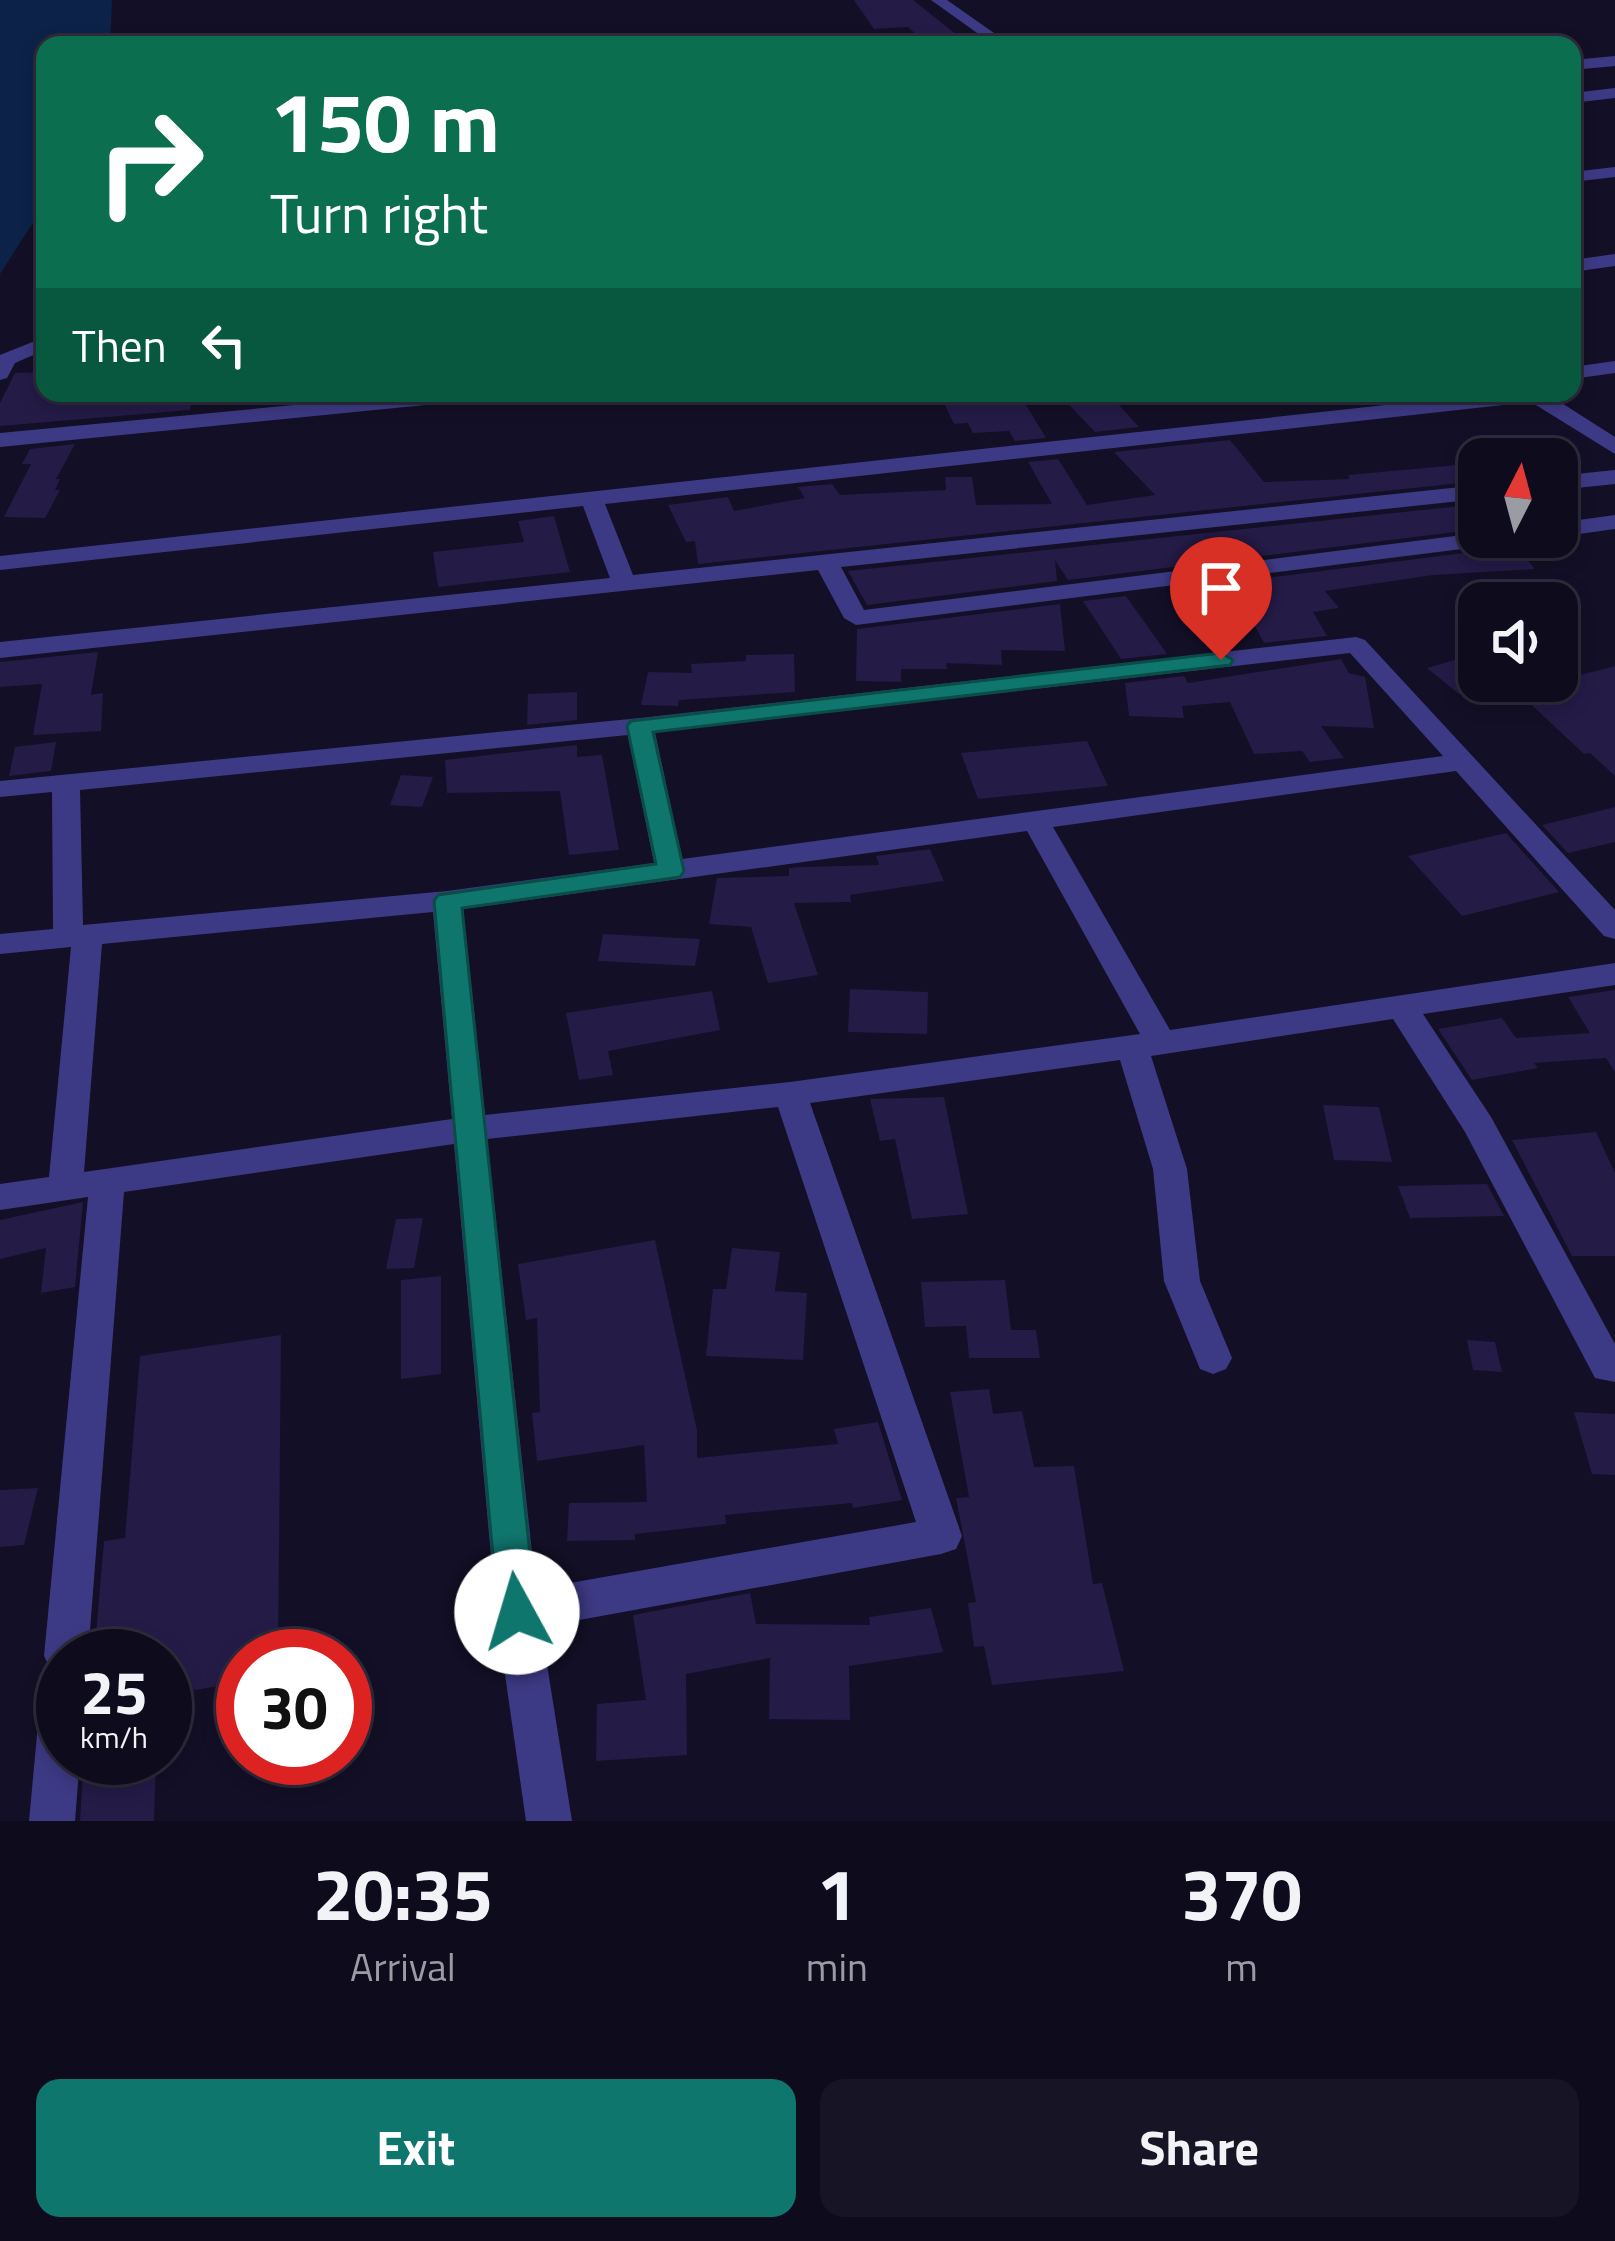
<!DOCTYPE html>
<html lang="en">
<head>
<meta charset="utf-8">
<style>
	body { margin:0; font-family:"Titillium Web",sans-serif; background:#171425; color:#f1f3f6; height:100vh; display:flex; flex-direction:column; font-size:45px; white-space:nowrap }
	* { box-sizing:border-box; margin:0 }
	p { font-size:39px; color:#9b9ba3 }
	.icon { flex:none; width:66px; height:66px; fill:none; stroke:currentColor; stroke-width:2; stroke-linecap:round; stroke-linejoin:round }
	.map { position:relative; height:1821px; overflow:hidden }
	.sheet { display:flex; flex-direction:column; background:#0e0b1c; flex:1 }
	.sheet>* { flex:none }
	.top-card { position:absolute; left:36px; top:36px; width:1545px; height:366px; border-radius:24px; box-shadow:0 6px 18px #0003,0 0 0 3px #2e2b3b; background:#0b6e4f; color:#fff; overflow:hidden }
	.needle { width:78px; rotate:6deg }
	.buttons { position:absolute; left:1458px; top:438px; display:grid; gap:24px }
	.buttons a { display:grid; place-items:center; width:120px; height:120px; border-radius:24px; background:#0e0b1c; box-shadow:0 6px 18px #0003,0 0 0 3px #2e2b3b; font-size:60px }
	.speed { position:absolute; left:36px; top:1629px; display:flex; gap:24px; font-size:60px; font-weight:700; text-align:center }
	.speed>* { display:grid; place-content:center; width:156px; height:156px; border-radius:50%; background:#0e0b1c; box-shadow:0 6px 18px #0003,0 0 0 3px #2e2b3b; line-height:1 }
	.speed small { font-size:30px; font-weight:400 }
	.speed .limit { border:18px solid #d22; background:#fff; color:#111 }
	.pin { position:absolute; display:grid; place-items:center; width:102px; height:102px; color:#fff; margin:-123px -51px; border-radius:50% 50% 50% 0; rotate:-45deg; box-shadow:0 0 12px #0007 }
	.pin .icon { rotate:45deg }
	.me { position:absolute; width:132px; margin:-66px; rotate:354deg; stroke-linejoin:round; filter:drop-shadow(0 0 9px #0008) }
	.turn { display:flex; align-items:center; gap:42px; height:252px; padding:0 36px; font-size:54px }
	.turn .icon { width:156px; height:156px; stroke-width:2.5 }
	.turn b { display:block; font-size:84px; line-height:102px }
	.then { display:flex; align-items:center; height:114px; padding:0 36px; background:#0003; gap:24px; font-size:45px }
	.eta { display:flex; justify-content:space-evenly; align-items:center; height:204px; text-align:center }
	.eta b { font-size:72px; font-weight:700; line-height:84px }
	.primary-button { display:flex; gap:24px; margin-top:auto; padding:24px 36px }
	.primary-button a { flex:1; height:138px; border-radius:24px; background:#0f766e; color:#fff; font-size:48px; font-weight:700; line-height:138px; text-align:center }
	.primary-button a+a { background:#171425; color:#f1f3f6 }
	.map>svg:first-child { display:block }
	.water { fill:#0c2248 }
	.building { fill:#241b47 }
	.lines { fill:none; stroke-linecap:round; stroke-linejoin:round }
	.minor { fill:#3d3a85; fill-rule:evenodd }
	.route { fill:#0f766e; stroke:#0a4d48; stroke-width:3 }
</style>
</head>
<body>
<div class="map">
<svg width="1615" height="1821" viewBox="0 0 1615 1821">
	<rect width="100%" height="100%" fill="#130f26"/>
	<!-- water -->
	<polygon class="water" points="0,0 112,0 110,45 45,45 45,204 0,274"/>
	<!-- building -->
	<g class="building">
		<polygon points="854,0 913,0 957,35 921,39 908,27 874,29"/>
		<polygon points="45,372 45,393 193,393 190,410 0,426 0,403 15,373"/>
		<polygon points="939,393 1019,393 1046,438 1015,441 1009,431 973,433 968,423 954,424"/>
		<polygon points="1058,393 1108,393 1139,427 1095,432"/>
		<polygon points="1230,440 1264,482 1350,479 1348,475 1479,463 1479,481 698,564 695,541 686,542 668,505 728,497 734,511 805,498 798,487 832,484 840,495 946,490 945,477 972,477 976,505 1052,504 1028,462 1058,459 1087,505 1155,495 1114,452"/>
		<polygon points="75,444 56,479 60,479 55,490 60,490 45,518 4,517 31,464 22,464 30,449"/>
		<polygon points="1479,504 1479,529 1068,580 1055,560 1057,581 867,605 848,571"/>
		<polygon points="554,516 570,572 438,587 433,552 524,542 518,521"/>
		<polygon points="1513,543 1535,569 1433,575 1325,591 1339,608 1313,612 1327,636 1264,643 1238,595 1199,597 1195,587 1503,548"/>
		<polygon points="1126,596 1167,654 1121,659 1083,601"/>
		<polygon points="1060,604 1065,651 1001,650 1002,665 946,663 947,669 901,669 901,682 856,681 857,629"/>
		<polygon points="98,652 91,695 103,693 101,731 33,735 42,684 0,687 0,662"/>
		<polygon points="1479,653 1479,688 1459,694 1427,668"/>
		<polygon points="794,654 795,692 679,700 678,706 641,705 648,672 692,673 691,664 746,661 746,655"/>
		<polygon points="1341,659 1349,673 1365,677 1374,728 1321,726 1344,758 1310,762 1302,751 1254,754 1230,702 1182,706 1184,718 1129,716 1125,683 1184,676 1188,683"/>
		<polygon points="1615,666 1615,776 1590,753 1584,754 1506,681 1557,681"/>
		<polygon points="577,692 577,720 527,725 528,694"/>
		<polygon points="1087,741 1108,786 978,799 961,753"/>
		<polygon points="56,742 51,771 9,776 15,747"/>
		<polygon points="577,745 577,757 602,755 619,850 569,855 560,791 447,793 445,760"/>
		<polygon points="401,775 433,777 422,807 390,805"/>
		<polygon points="1615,807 1615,842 1568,853 1542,825"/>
		<polygon points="1506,833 1559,892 1462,916 1408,856"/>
		<polygon points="930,849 944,881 850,895 851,902 794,903 818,975 768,983 751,927 709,924 717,878 789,876 789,868 801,867 879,865 876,856"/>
		<polygon points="603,934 700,939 695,966 598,961"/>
		<polygon points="850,989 928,992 927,1034 848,1032"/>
		<polygon points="1615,990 1615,1072 1606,1058 1534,1063 1538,1068 1472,1080 1438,1029 1502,1018 1516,1038 1590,1033 1568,997"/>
		<polygon points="712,991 720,1030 608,1051 613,1075 579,1080 566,1013"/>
		<polygon points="944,1097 968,1214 912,1219 895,1139 880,1141 870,1099"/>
		<polygon points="1323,1105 1379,1107 1392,1162 1334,1160"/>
		<polygon points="1596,1132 1615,1173 1615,1256 1572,1256 1512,1140"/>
		<polygon points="1487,1184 1504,1216 1410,1218 1398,1186"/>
		<polygon points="83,1202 75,1287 41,1293 46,1248 0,1259 0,1220"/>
		<polygon points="423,1218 414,1268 386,1269 396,1219"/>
		<polygon points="655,1240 697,1430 697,1458 838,1444 834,1429 878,1422 902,1500 853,1508 852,1503 725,1515 726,1524 635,1534 635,1540 567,1541 569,1503 647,1502 644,1445 537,1461 532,1413 540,1412 537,1318 526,1320 518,1264"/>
		<polygon points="732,1248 780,1252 775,1291 807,1293 803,1360 706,1356 713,1289 726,1289"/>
		<polygon points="441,1276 441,1374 401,1379 401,1280"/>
		<polygon points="1005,1280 1011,1330 1036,1330 1040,1358 969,1358 966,1326 925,1327 921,1282"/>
		<polygon points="281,1335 278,1656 243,1656 243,1682 165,1695 165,1656 94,1656 104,1541 125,1538 140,1356"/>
		<polygon points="1467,1340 1495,1342 1502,1372 1473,1370"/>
		<polygon points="989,1389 993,1414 1022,1411 1034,1467 1074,1466 1093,1584 1102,1583 1124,1671 992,1685 984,1646 974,1647 968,1603 976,1602 956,1498 969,1497 950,1392"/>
		<polygon points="1574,1412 1615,1414 1615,1475 1592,1474"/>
		<polygon points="38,1488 24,1545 0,1547 0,1490"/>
		<polygon points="750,1593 756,1624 870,1625 869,1617 931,1608 943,1652 849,1666 850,1720 769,1719 770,1658 686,1674 687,1755 596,1761 597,1704 646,1700 633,1615"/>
		<polygon points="84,1758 156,1758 154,1821 80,1821"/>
	</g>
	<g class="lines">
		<!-- minor -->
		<g class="minor">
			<polygon points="931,0 947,0 1011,45 994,45"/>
			<polygon points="1615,56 1615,66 1572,70 1572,60"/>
			<polygon points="1615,88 1615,98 1572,103 1572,93"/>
			<polygon points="1615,167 1615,177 1572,182 1572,172"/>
			<polygon points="1615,254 1615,266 1572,272 1572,260"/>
			<polygon points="45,337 45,350 15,363 7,378 0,380 0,355"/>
			<polygon points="1615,361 1615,373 1572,379 1572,367"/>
			<polygon points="421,393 496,393 486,399 0,447 0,433"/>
			<polygon points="1496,393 1546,393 1615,437 1615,454 1531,402 605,504 633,575 1479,485 1479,499 841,567 864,610 1479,533 1479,537 1514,537 1502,544 856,625 844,618 818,570 0,658 0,642 610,578 583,506 0,570 0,556"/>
			<polygon points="1615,470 1615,484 1557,490 1557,476"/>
			<polygon points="1615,515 1615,529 1557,537 1557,523"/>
			<path d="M1356,637l9,3 250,270v29l-11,-3 -148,-165 -403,56 117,203 445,-67v22l-192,29 68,103 124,227v38l-20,-4 -130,-246 -72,-113 -242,37 36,113 13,112 32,77 -6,11 -13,5 -13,-5 -36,-88 -11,-112 -33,-109 -310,43 152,433 -6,13 -15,5 -400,73 31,194h-46l-30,-209 -42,-468 -330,48 -36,464h-25v102h17l-5,63h-46l12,-129 7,-15 10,-4 -7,-3 -7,-14 44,-459 -88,13v-26l49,-7 22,-230 -71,7v-20l53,-5 -1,-137 -52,5v-16l640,-63zM1350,653l93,103 -761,103 -27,-127zM628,735l26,128 -207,28 -364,34 -3,-135zM1027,831l113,203 -350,48 -305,33 -22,-206zM433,912l19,207 -368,53 18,-228zM778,1107l138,415 -380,67 -49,-450z"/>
		</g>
	</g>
	<!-- route -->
	<polygon class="route" points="1221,653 1233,660 1230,665 653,732 684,871 680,877 462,908 536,1612 531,1625 517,1630 503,1625 498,1612 434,901 438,895 656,864 627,726 631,721"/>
</svg>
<div class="buttons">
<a><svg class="needle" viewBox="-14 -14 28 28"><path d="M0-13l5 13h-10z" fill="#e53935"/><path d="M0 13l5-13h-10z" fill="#9b9ba3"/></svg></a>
<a><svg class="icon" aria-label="sound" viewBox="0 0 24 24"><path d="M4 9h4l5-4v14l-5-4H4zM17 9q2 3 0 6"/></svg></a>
</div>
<div class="speed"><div>25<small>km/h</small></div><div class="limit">30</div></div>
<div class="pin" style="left:1221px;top:660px;background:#d93025"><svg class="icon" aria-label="arrive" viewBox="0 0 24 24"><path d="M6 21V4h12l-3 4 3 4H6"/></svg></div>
<svg class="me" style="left:517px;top:1612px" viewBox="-20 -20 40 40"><circle r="19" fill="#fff"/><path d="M0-13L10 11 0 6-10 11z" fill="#0f766e"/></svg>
<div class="top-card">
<div class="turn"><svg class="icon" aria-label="right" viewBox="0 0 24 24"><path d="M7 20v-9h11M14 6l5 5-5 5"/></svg><div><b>150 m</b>Turn right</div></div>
<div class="then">Then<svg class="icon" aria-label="left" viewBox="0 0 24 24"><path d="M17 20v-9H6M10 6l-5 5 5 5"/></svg></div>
</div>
</div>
<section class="sheet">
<div class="eta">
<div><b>20:35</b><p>Arrival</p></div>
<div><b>1</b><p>min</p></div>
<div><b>370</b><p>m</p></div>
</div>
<div class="primary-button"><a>Exit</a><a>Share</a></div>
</section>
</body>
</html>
